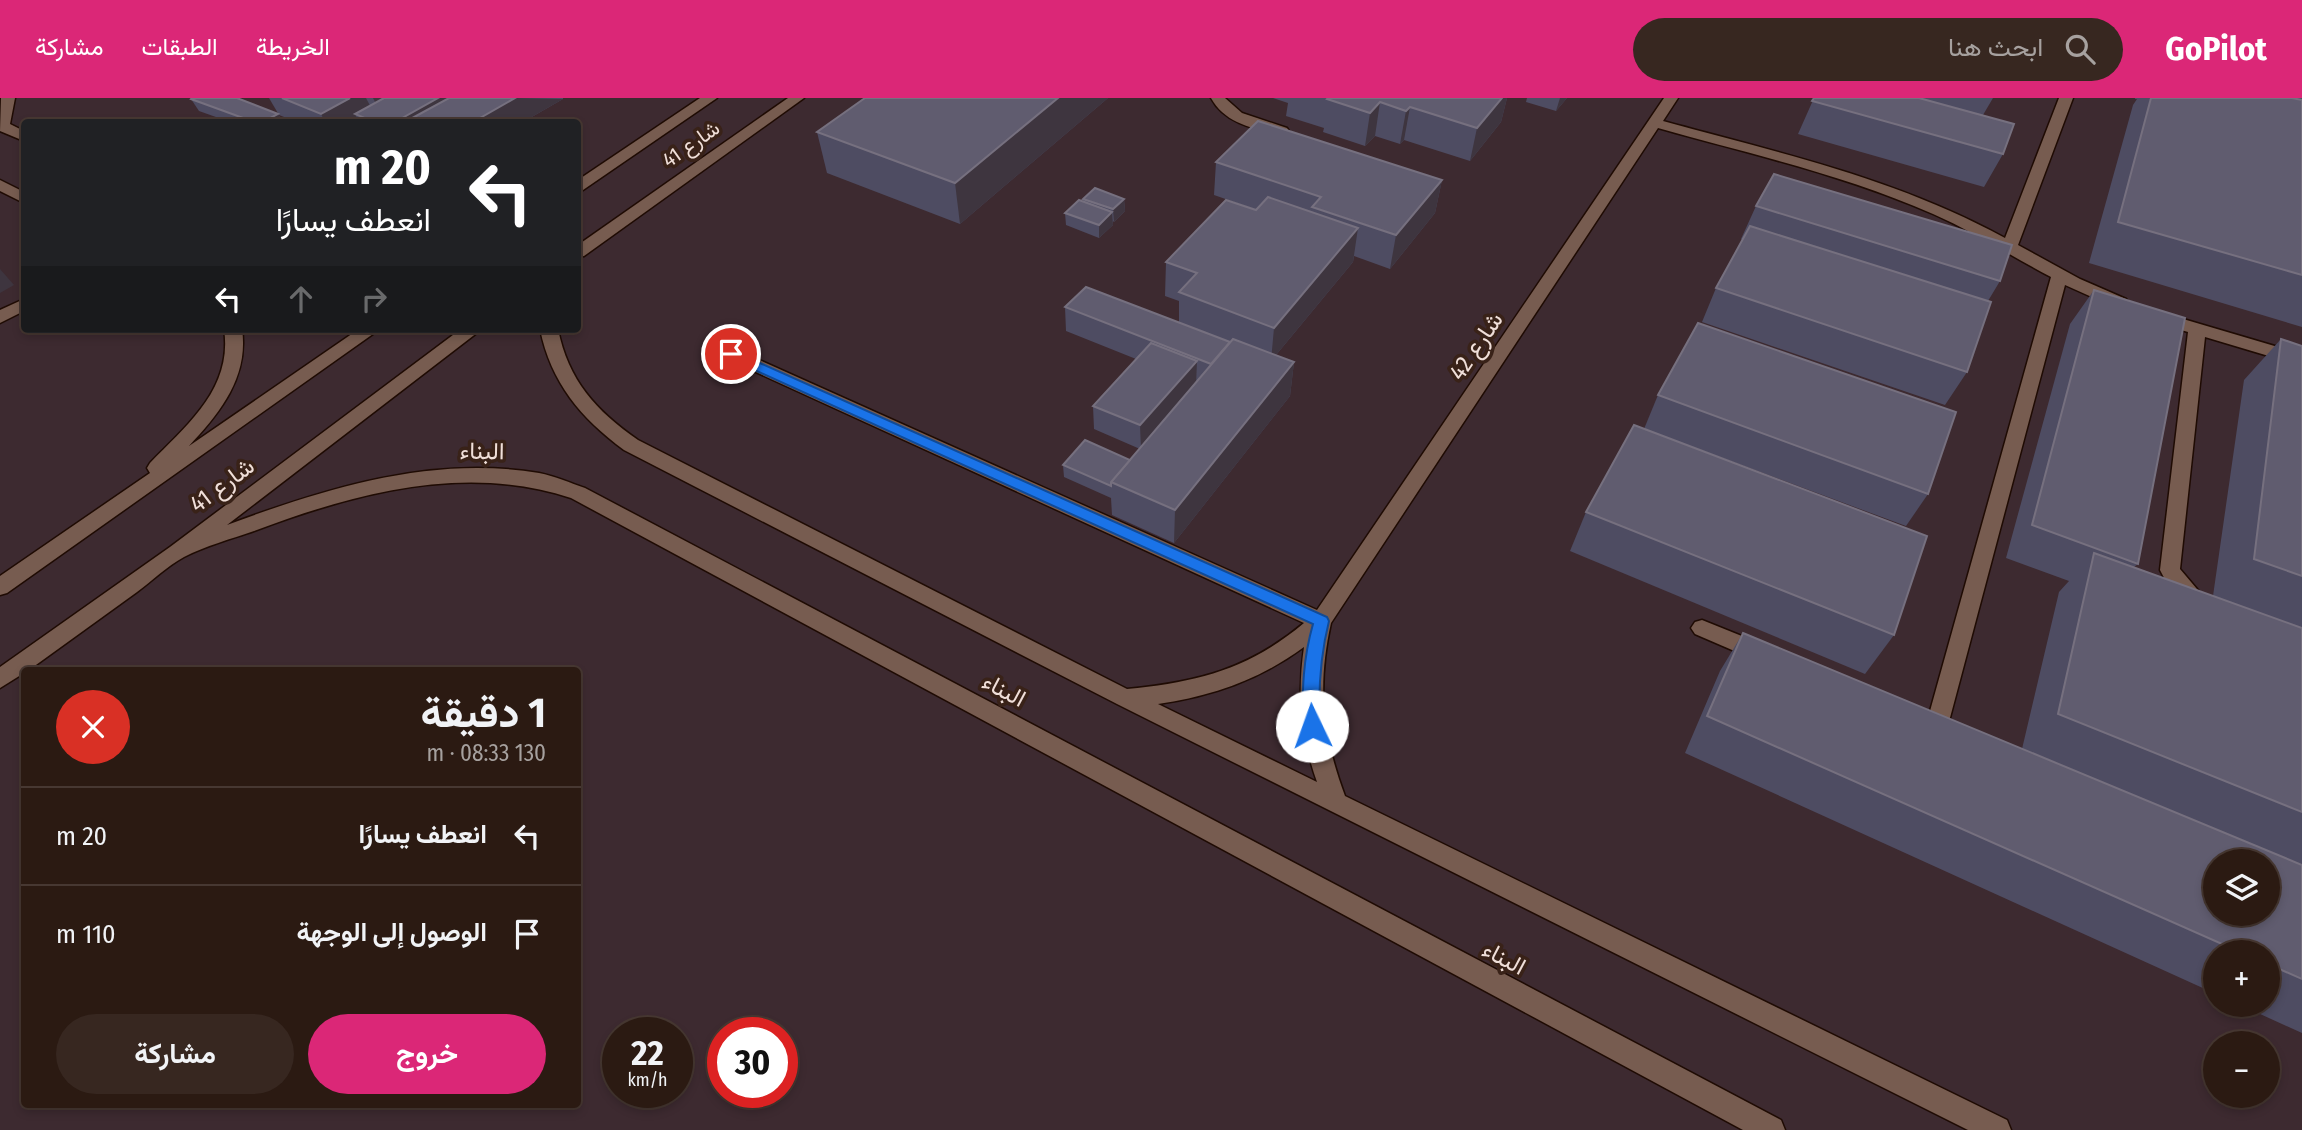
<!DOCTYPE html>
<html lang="ar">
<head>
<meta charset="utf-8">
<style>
	body { margin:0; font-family:"Fira Sans Condensed",Vazirmatn,sans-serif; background:#372720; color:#f1f3f6; direction:rtl; height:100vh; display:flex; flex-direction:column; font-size:26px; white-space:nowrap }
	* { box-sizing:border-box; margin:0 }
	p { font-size:23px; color:#a6a19f }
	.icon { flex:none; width:38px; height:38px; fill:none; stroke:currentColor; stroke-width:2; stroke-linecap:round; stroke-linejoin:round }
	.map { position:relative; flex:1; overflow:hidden; direction:ltr }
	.sheet { position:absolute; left:21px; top:569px; width:560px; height:441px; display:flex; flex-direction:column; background:#2b1a12; border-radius:7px; box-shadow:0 4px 10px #0003,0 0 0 2px #473832; direction:rtl }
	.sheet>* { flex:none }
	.guide { position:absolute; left:21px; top:21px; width:560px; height:214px; border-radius:7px; box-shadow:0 4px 10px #0003,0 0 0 2px #473832; direction:rtl; background:#202124; color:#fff; overflow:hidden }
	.fabs { position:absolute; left:2203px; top:751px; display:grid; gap:14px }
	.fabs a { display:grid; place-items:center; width:77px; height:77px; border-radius:50%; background:#2b1a12; box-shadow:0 4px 10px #0003,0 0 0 2px #473832; font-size:35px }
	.speed { position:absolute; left:602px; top:919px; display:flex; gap:14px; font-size:35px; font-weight:700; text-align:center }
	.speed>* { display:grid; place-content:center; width:91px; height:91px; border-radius:50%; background:#2b1a12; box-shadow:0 4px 10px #0003,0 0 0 2px #473832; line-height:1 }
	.speed small { font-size:18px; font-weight:400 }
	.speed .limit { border:10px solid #d22; background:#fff; color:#111 }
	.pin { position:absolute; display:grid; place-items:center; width:60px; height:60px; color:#fff; margin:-30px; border:4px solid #fff; border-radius:50%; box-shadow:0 2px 7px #0007 }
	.me { position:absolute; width:77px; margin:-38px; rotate:357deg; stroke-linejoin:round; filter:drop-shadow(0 0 5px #0008) }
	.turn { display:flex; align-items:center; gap:24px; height:147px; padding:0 35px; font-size:32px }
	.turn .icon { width:91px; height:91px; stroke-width:2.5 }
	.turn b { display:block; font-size:49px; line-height:60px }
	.lanes { display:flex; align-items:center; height:66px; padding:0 35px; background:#0003; justify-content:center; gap:35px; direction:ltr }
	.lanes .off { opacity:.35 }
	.round { display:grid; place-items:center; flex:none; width:74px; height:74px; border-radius:37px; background:#372720 }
	.head { display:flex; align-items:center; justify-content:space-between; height:119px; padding:0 35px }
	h1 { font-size:42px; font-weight:700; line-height:52px }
	.button { display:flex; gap:14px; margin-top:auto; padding:14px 35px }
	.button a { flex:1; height:80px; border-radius:42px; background:#db2777; color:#fff; font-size:28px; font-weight:700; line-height:80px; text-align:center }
	.button a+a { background:#372720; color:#f1f3f6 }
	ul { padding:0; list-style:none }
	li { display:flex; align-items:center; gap:21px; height:98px; padding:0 35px; border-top:2px solid #473832 }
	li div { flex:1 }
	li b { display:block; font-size:26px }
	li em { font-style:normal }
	header { display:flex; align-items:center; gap:42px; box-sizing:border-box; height:98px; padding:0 35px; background:#db2777; color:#fff }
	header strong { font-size:33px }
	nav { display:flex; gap:38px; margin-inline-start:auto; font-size:24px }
	.search { width:490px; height:63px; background:#372720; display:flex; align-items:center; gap:18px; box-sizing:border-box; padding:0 24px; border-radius:38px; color:#a6a19f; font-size:26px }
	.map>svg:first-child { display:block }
	.industrial { fill:#3d2a30; fill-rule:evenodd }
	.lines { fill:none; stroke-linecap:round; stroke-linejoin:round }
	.minor-casing { stroke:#1f0b03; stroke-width:3 }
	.minor { fill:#775c50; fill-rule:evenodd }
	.wall { fill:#4e4c62 }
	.shaded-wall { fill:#3e353f }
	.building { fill:#605c6f; stroke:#76707f; stroke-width:2; fill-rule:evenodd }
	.route { fill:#1a73e8; stroke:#114b97; stroke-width:2 }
	.labels { text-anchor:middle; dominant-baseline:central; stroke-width:7; stroke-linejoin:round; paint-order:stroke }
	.far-street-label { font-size:21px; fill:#f0dfd9; stroke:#392218 }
	.street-label { font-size:24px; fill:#f0dfd9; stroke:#392218 }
</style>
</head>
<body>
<header>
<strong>GoPilot</strong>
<div class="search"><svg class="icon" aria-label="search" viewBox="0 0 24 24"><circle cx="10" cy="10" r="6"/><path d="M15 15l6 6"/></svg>ابحث هنا</div>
<nav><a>الخريطة</a><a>الطبقات</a><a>مشاركة</a></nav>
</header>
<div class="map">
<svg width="2302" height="1032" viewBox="0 0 2302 1032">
	<rect width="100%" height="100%" fill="#392218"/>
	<!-- industrial -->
	<path class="industrial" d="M0,0h2302v1032h-2302zM24,24h554v207h-554zM24,572h554v434h-554zM2216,763h52v53h-52zM2216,854h52v52h-52zM618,934h59v60h-59zM723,934h59v60h-59zM2216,945h52v53h-52z"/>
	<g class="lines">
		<defs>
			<g id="minor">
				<polygon points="1,0 15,0 10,26 24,33 24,43 0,33"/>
				<polygon points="700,0 717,0 583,92 578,94 578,82"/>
				<polygon points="788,0 804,0 584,158 578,159 578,147"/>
				<path d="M1211,0h14l17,15 45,15 2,3 -7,4c-27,-6 -57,-11 -71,-37z"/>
				<path d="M1664,0h14l-15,23c117,32 235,58 342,117l54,-140h14l-55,147 62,34 46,20 3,4 -3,4h-12l-49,-22 -118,444 -3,7 -8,2 -8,-2 -3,-7 126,-452c-40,-21 -77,-45 -118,-63 -88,-39 -183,-60 -275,-86l-327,495c-14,64 -9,111 14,173l662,324 4,10h-43l-851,-426 -493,-254c-43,-32 -73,-67 -84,-121h18c10,51 38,82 80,111l489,249c71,-7 122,-20 177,-66l-579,-265 -3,-4 3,-4h12l580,260zM1304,549c-7,47 -3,90 13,135l-159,-78c55,-8 101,-24 146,-57z"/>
				<polygon points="0,82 24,94 24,105 0,93"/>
				<polygon points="24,201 24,213 0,225 0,212"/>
				<path d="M2156,213l146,43v12l-97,-29 -25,232 28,33 -3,6c-20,7 -37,-22 -45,-38l28,-238 -38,-11 -3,-4 3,-4z"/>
				<path d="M224,231h18c7,48 -22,84 -53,117l170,-117h21l-373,264 -7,2v-19l150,-103 -3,-5 3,-5c38,-39 83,-75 74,-134z"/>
				<path d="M461,231h21l-255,196c99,-37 205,-70 312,-52 16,3 31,10 46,15l1196,632 4,10h-42l-1172,-632c-106,-35 -216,-5 -317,33 -23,8 -49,15 -70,26 -17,9 -32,24 -47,35 -36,26 -72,52 -108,78h-5v3l-24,15v-21l170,-120z"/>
				<polygon points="1702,522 1769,549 1772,555 1769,561 1761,564 1753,561 1695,536 1691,530 1695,524"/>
			</g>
		</defs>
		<!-- minor casing -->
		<use href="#minor" class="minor-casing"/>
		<!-- minor -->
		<use href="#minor" class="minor"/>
	</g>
	<!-- wall -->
	<g class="wall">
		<polygon points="269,0 563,0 563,1 523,24 297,24 279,17"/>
		<polygon points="1108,0 960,126 827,75 817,34"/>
		<polygon points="1273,0 1507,0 1501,24 1470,63 1404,42 1400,46 1375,38 1365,48 1323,34 1324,30 1286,18 1288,5"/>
		<polygon points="1527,0 1567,0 1556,13 1526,4"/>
		<polygon points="1814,0 1993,0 1983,17 2003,56 1984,89 1798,36"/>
		<polygon points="2135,0 2302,0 2302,229 2089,165 2133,7 2137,1 2135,1"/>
		<polygon points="191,1 278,16 283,24 230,24 199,13"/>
		<polygon points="1216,64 1442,82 1435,115 1390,171 1354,158 1353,164 1276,257 1294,264 1290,298 1174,445 1112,417 1111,400 1064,379 1063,367 1130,362 1140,351 1094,331 1093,308 1136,261 1066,233 1065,209 1179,224 1179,203 1165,198 1166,164 1257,112 1214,97"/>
		<polygon points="1083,101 1124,101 1125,113 1114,124 1113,123 1113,127 1099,140 1066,127 1065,115 1083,104"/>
		<polygon points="1756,108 2000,183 1988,203 1967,274 1945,307 1702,224 1716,190 1743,142 1741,141"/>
		<polygon points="2094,192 2138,466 2134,469 2213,498 2244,282 2281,241 2302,248 2302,935 2238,906 2268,906 2268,854 2216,854 2216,896 1685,655 1720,573 1743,535 2022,651 2059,494 2069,483 2006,460 2070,226"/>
		<polygon points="1658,297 1928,396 1906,428 1644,331"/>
		<polygon points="1586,414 1894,537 1865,576 1570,453"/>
	</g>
	<!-- shaded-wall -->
	<g class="shaded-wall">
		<polygon points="350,0 366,0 375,17 355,16 359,24 325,24 321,16"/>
		<polygon points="373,0 417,0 384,21"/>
		<polygon points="438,0 490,0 448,24 395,24"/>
		<polygon points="515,0 563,1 523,24 473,24"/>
		<polygon points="1058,0 1108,0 960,126 955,85"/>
		<polygon points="1495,0 1507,0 1501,24 1470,63 1477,30"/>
		<polygon points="1560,0 1567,0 1556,13"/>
		<polygon points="1380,4 1375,38 1365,48 1370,15"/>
		<polygon points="1410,9 1404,42 1400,46 1406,13"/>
		<polygon points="278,16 283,24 263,24"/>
		<polygon points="1442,82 1435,115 1390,171 1396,137"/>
		<polygon points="1124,101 1125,113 1114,124 1113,111"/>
		<polygon points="1112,114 1113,127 1099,140 1099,127"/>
		<polygon points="1358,130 1353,164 1271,263 1274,230"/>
		<polygon points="0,171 14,187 0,195"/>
		<polygon points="1197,263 1196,287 1141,351 1140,327"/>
		<polygon points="1294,264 1290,298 1174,445 1175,412"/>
	</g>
	<!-- building -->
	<g class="building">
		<polygon points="192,0 237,0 278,16 263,24 254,24 191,1"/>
		<polygon points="282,0 350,0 321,16"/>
		<polygon points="384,0 438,0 395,24 374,24 355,16"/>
		<polygon points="449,0 515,0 473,24 405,24"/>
		<polygon points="865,0 1058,0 955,85 817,34"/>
		<polygon points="1328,0 1502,0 1477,30 1410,9 1406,13 1380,4 1370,15 1327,1"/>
		<polygon points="1814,0 1919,0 2014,26 2003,56 1812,3"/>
		<polygon points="2151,0 2292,0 2302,2 2302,177 2118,124"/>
		<polygon points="346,22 353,24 341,24"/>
		<polygon points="1258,23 1442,82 1396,137 1312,109 1321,99 1216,64"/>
		<polygon points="1774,76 2012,147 2000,183 1756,108"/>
		<polygon points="1095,90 1124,101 1113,111 1083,101"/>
		<polygon points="1268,99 1358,130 1274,230 1179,194 1197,175 1166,164 1226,102 1256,112"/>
		<polygon points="1079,102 1112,114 1099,127 1065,115"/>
		<polygon points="1750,128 1991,204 1967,274 1716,190"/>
		<polygon points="1086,189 1230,244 1211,266 1065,209"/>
		<polygon points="2094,192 2185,220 2138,466 2032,427"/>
		<polygon points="1698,225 1956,314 1928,396 1658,297"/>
		<polygon points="1233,241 1294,264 1175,412 1111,384"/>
		<polygon points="2281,241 2302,248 2302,478 2254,461"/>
		<polygon points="1151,245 1197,263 1140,327 1093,308"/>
		<polygon points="1634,327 1927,438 1894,537 1586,414"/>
		<polygon points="1085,342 1130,362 1111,384 1111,388 1063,367"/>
		<polygon points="2094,455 2302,530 2302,714 2058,616"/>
		<path d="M1743,535l559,232v114l-34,-15v-12h-28l-533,-236zM2216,763h52v53h-52z"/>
	</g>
	<!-- route -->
	<path class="route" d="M731,252l596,267 2,4c-9,36 -11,68 -9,105l-2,5h-12l-3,-5c-1,-36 0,-67 10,-102l-587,-267 -2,-3z"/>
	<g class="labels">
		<!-- far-street labels -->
		<g class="far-street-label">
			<text transform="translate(691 46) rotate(-35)">شارع 41</text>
		</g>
		<!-- street labels -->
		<g class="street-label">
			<text transform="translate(1476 248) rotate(-56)">شارع 42</text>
			<text transform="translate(482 353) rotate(1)">البناء</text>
			<text transform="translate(222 387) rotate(-37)">شارع 41</text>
			<text transform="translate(1004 592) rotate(28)">البناء</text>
			<text transform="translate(1504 860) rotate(28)">البناء</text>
		</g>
	</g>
</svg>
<div class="fabs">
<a><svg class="icon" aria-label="layers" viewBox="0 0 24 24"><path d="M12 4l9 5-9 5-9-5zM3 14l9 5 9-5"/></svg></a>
<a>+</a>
<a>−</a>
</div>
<div class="speed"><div>22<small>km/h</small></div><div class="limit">30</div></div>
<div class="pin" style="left:731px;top:256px;background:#d93025"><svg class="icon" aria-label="arrive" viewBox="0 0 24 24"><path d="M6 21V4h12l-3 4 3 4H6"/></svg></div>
<svg class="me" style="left:1312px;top:628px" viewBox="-20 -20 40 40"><circle r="19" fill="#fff"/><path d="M0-13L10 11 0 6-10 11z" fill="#1a73e8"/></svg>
<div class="guide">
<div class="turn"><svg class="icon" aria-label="left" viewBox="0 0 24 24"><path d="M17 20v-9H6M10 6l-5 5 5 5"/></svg><div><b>20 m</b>انعطف يسارًا</div></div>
<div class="lanes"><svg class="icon" aria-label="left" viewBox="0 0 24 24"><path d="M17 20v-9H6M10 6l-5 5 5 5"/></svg><svg class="icon off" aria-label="ahead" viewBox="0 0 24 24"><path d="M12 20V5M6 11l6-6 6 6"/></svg><svg class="icon off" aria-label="right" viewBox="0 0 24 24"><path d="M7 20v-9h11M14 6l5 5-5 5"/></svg></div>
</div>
<section class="sheet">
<div class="head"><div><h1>1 دقيقة</h1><p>130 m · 08:33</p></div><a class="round" style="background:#d93025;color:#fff"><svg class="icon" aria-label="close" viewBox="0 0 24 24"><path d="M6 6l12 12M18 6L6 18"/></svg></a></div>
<ul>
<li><svg class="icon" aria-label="left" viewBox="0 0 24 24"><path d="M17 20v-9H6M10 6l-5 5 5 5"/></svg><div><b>انعطف يسارًا</b></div><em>20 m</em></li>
<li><svg class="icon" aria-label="arrive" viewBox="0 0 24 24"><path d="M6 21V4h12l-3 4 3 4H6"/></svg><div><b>الوصول إلى الوجهة</b></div><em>110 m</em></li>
</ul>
<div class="button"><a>خروج</a><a>مشاركة</a></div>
</section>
</div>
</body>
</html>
